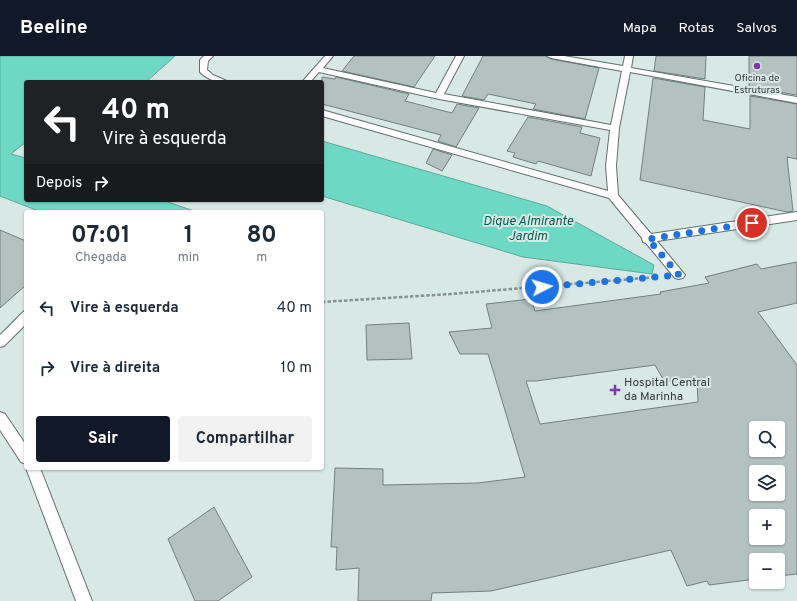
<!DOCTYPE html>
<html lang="pt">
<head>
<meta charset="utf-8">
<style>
	body { margin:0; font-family:Overpass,sans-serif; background:#f2f2f3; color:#1f2937; height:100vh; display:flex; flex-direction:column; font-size:15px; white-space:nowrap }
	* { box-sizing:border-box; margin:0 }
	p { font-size:13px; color:#747a83 }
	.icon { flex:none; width:22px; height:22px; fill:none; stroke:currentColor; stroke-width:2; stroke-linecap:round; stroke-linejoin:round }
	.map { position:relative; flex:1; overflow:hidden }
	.details { position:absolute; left:24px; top:154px; width:300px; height:260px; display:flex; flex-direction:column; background:#fff; border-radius:4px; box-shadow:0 1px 3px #0004 }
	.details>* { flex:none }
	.guide { position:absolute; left:24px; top:24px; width:300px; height:122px; border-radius:4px; box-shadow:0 1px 3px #0004; background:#202124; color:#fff; overflow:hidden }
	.buttons { position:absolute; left:749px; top:365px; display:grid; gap:8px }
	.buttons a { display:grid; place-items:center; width:36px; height:36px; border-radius:4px; background:#fff; box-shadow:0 1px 3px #0004; font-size:20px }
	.pin { position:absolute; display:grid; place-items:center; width:34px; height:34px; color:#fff; margin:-17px; border:2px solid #fff; border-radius:50%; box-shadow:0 1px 4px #0007 }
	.me { position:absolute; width:44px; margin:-22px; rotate:85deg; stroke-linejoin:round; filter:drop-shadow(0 0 3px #0008) }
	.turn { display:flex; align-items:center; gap:14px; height:84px; padding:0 12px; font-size:18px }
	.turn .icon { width:52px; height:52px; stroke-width:2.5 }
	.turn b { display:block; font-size:28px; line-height:34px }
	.then { display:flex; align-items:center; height:38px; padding:0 12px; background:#0003; gap:8px; font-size:15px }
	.eta { display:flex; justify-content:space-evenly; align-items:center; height:68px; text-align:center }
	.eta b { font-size:24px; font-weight:700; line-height:28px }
	.primary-button { display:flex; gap:8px; margin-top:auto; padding:8px 12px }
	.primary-button a { flex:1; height:46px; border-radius:4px; background:#111827; color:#fff; font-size:16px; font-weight:700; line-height:46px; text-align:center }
	.primary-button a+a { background:#f2f2f3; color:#1f2937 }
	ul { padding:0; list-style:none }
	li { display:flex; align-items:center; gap:12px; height:60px; padding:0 12px }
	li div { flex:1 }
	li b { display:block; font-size:15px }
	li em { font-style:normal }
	header { display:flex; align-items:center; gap:24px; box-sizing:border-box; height:56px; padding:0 20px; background:#111827; color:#fff }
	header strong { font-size:19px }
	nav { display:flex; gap:22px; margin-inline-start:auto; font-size:14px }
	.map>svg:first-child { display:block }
	.water { fill:#6dd9c4; stroke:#5caa9b }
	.building { fill:#b3c2be; stroke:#73817e; fill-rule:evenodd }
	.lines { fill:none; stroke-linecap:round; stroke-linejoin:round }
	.service-casing { stroke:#62706d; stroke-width:2 }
	.path { stroke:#86928f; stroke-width:2.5; stroke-dasharray:3.5 2; stroke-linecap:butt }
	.service { fill:#fff; fill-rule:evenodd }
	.route { stroke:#1a73e8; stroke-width:7; stroke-dasharray:0 12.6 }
	.poi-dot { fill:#7c3aae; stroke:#d8e8e4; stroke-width:1.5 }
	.labels { text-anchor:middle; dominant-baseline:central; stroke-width:4; stroke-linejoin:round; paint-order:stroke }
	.far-poi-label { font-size:10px; fill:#363d3b; stroke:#d8e8e4 }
	.poi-label { font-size:12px; fill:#363d3b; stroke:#d8e8e4; text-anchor:start }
	.water-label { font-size:13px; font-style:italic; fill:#006154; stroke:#d8e8e4 }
</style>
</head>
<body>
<header>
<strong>Beeline</strong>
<nav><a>Mapa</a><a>Rotas</a><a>Salvos</a></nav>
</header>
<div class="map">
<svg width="797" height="545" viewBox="0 0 797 545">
	<rect width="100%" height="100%" fill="#d8e8e4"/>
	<!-- water -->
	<g class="water">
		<polygon points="0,0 175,0 146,26 26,26 26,86 11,98 26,102 26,144 162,144 197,156 41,156 0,140"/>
		<polygon points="322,85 547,150 654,209 652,218 523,201 322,140"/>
	</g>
	<!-- building -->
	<g class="building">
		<polygon points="354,0 435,0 414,31 342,15"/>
		<polygon points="483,0 546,0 551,3 599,12 585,63 533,53 536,48 488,38 484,44 462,40"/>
		<polygon points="656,0 706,0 705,23 654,15"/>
		<polygon points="749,0 797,0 797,39 749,31"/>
		<polygon points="322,21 335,23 336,21 409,38 405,45 452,57 457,48 479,52 456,91 438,85 441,79 322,48"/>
		<polygon points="653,22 705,31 703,64 750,73 750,40 797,48 797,103 787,101 793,155 787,156 640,124"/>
		<polygon points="528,61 582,71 580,77 600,82 591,120 538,105 536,108 513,101 515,97 507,95"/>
		<polygon points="433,93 452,99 442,115 426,107"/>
		<polygon points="0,174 26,185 26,229 0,252"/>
		<path d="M797,206v41l-39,9 39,53v209l-19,2v-16h-22v19l-47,6 -2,-4 -20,5 -16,-36 -180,41 -59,2 -1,8h-73l1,-33 -23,2 1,-23h-6l4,-79 48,1v16l95,-2 47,-6 -37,-123h-28l-11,-22 43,-4 -6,-24 45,-5 4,12 126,-17 -1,-2 49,-9 -4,-6 52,-13 4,5zM655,309l9,16h33l1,21 -158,22 -14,-43h10zM756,372h22v22h-22zM756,416h22v22h-22zM756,460h22v22h-22z"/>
		<polygon points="409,267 412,303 367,304 366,269"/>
		<polygon points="214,451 252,521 218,545 195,545 168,483"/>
	</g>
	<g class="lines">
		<defs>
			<g id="service">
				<path d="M204,0h9l-5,5 -1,9 6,5 16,7c-12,0 -20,-1 -29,-10v-12z"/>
				<polygon points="325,0 333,0 323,12 436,37 456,0 464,0 444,38 611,69 622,15 551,2 547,0 564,0 623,10 625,0 633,0 631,12 797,41 797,47 630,16 619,72 616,110 618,139 651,178 797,156 797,164 657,185 685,219 683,222 679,223 675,222 646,187 643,186 642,182 609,142 322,60 322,54 608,135 606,110 610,74 439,43 319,16 310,26 302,26"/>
				<path d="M26,254v14l-22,22 -4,1v-12c6,-5 22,-23 26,-25z"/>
				<polygon points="0,356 5,358 26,389 26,408 21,406 0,374"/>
				<polygon points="26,412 40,412 92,545 76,545"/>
			</g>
		</defs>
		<!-- service casing -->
		<use href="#service" class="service-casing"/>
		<!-- path -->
		<polyline class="path" points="322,246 451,238 657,221"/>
		<!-- service -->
		<use href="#service" class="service"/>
	</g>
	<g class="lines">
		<!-- route -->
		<polyline class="route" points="542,231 679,219 648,183 752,167"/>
	</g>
	<!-- markers -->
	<g class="poi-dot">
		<circle cx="757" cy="10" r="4"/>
		<path d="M613 328h4v4h4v4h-4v4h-4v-4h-4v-4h4z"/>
	</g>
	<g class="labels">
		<!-- far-poi labels -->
		<g class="far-poi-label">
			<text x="757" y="22">Oficina de<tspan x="757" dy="12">Estruturas</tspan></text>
		</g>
		<!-- poi labels -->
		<g class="poi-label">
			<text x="624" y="327">Hospital Central<tspan x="624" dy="14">da Marinha</tspan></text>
		</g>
		<!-- water labels -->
		<g class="water-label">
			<text x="528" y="166">Dique Almirante<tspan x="528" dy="15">Jardim</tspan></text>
		</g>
	</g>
</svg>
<div class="buttons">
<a><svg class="icon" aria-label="search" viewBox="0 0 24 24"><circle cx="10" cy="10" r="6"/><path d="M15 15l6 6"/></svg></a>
<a><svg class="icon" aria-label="layers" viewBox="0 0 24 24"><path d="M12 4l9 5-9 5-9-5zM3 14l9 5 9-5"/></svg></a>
<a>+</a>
<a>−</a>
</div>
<div class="pin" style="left:752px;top:167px;background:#d93025"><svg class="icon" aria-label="arrive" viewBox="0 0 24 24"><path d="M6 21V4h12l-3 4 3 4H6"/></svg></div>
<svg class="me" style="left:542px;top:231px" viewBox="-20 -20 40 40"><circle r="17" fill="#1a73e8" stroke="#fff" stroke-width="3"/><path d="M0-11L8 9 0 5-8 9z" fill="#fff"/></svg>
<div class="guide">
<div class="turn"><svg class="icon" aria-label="left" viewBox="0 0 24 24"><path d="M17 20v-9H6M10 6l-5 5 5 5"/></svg><div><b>40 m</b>Vire à esquerda</div></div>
<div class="then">Depois<svg class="icon" aria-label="right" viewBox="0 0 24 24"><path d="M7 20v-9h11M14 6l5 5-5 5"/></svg></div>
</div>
<section class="details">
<div class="eta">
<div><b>07:01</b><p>Chegada</p></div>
<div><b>1</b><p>min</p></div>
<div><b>80</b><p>m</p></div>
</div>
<ul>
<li><svg class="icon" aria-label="left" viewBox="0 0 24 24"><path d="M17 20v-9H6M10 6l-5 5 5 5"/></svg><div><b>Vire à esquerda</b></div><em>40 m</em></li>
<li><svg class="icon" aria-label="right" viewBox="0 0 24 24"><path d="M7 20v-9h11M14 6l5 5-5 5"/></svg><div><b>Vire à direita</b></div><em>10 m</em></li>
</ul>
<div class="primary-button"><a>Sair</a><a>Compartilhar</a></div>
</section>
</div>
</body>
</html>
